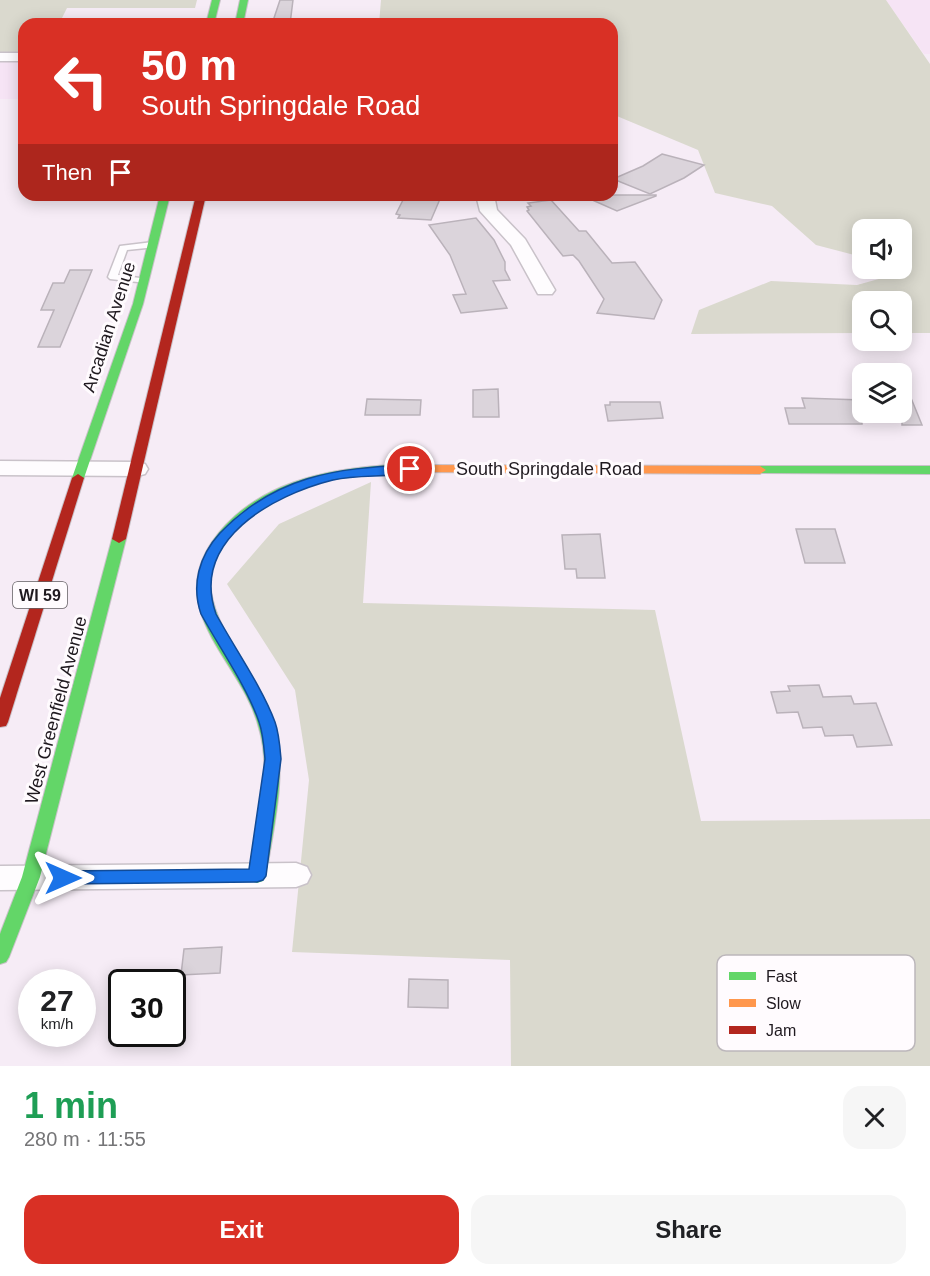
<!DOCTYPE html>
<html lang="en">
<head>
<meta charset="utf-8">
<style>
	body { margin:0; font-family:Helvetica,sans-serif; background:#f6f6f6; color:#202124; height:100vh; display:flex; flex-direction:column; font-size:22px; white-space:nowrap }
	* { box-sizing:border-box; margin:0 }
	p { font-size:20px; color:#757577 }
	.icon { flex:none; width:33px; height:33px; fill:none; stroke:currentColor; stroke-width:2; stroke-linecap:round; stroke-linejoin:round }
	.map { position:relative; height:1066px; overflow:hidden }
	.sheet { display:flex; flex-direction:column; background:#fff; flex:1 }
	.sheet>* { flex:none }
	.banner { position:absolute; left:18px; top:18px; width:600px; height:183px; border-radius:18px; box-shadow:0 3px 15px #0003; background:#d93025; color:#fff; overflow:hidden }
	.tools { position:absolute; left:852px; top:219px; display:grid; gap:12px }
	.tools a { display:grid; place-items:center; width:60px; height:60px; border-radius:12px; background:#fff; box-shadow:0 3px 15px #0003; font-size:30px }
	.speed { position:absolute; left:18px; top:969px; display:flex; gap:12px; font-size:30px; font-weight:700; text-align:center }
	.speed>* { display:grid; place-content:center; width:78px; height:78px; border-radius:50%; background:#fff; box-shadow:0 3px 15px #0003; line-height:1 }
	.speed small { font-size:15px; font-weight:400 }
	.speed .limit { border:3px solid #111; border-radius:9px; background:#fff; color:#111 }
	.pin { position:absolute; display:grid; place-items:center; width:51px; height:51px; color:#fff; margin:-26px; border:3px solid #fff; border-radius:50%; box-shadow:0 2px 6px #0007 }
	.me { position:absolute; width:66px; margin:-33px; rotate:90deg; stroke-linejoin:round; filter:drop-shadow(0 0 4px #0008) }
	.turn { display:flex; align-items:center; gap:21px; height:126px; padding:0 24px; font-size:27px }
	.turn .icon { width:78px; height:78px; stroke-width:2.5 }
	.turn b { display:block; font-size:42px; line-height:51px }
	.then { display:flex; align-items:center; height:57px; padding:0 24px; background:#0003; gap:12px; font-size:22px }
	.round { display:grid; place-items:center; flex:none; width:63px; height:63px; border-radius:18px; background:#f6f6f6 }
	.overview { display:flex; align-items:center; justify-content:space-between; height:102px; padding:0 24px }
	h1 { font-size:36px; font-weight:700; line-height:45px; color:#1e9e55 }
	.primary-button { display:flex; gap:12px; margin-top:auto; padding:12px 24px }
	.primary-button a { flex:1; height:69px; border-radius:18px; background:#d93025; color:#fff; font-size:24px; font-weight:700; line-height:69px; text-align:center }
	.primary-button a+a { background:#f6f6f6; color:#202124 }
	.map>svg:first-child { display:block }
	.built { fill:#f6e4f5 }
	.green { fill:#dad9ce }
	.building { fill:#dbd4db; stroke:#bab2ba; stroke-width:1.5 }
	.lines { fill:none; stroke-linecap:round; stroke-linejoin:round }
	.lane-casing { stroke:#c9c2c9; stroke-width:3 }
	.street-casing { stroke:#c9c2c9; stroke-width:3 }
	.fast-casing { stroke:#c9c2c9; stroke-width:2 }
	.slow-casing { stroke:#c9c2c9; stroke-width:2 }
	.jam-casing { stroke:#c9c2c9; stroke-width:2 }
	.lane { fill:#fefcfe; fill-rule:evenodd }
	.street { fill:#fefcfe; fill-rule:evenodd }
	.fast { fill:#63d668; fill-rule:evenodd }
	.slow { fill:#ff974d; fill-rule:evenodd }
	.jam { fill:#b3261e; fill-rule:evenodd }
	.route { fill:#1a73e8; stroke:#114b97; stroke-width:1.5 }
	.labels { text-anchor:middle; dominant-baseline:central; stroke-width:6; stroke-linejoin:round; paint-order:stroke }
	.shield { fill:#fffbfe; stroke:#625d62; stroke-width:1.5 }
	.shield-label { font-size:16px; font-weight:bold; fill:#1f191f }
	.street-label { font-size:18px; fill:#1f191f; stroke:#fffbfe }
	.key { fill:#fffbfe; stroke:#bcb7bb; stroke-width:1.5 }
	.key-label { font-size:16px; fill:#1f191f }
</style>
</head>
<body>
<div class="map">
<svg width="930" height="1066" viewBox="0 0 930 1066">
	<rect width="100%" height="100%" fill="#f6ecf6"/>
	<!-- built -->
	<g class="built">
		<polygon points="886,0 930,0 930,54 924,54"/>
		<polygon points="0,59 24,59 24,94 21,99 0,99"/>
	</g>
	<!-- green -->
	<g class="green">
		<polygon points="0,0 197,0 195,8 67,8 59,24 24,24 24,53 0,53"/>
		<polygon points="381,0 886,0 930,64 930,333 902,333 902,302 862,302 862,333 691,334 699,310 771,281 857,285 904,272 901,269 902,230 862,230 862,257 816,245 772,206 715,193 698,150 612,114 612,24 379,24"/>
		<polygon points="371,482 363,603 655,610 701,821 930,819 930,1066 511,1066 510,960 292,952 309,780 295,690 227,584 279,524"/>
	</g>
	<!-- building -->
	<g class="building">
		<polygon points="280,0 293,0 290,24 272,24"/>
		<polygon points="662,154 704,165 684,178 650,194 613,179 643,166"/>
		<polygon points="581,195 656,195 656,196 617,211"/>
		<polygon points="405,196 440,199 431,220 398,218 400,215 396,214"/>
		<polygon points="551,200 579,231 586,231 612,263 635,262 662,300 654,319 597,313 604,299 579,261 573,255 563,256 527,211 529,210 527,207 531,206 528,203"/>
		<polygon points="476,218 494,240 505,262 505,270 510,280 493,281 507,308 461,313 453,295 466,294 450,255 429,225"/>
		<polygon points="70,270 92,270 60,347 38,347 54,310 41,310 53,283 64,283"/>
		<polygon points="902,376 922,425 902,425"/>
		<polygon points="498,389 499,417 473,417 473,390"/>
		<polygon points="802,398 862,400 862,424 789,424 785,408 805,408"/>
		<polygon points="367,399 421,400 420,415 365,415"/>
		<polygon points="610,402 660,402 663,418 608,421 605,405 610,405"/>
		<polygon points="796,529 835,529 845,563 805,563"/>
		<polygon points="600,534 605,578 577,578 576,569 565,569 562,535"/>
		<polygon points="819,685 823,697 851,696 854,704 876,703 892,745 857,747 853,735 825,736 822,727 803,728 798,712 777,713 771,692 790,691 788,686"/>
		<polygon points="222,947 220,973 181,975 184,949"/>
		<polygon points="409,979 448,980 448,1008 408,1007"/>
	</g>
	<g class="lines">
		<defs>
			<polygon id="lane" points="153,242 156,243 156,247 127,250 118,275 147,279 147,283 110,279 108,277 120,246"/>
			<g id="street">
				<rect x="0" y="53" width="24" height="8"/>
				<polygon points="476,195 494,195 497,210 525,239 555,290 552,294 538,294 511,245 480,211"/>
				<polygon points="0,461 137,462 145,464 148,469 145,474 137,476 0,475"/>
				<polygon points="296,863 307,867 311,875 307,883 296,887 0,890 0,866"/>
			</g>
			<g id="fast">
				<polygon points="212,0 220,0 214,24 206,24"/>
				<polygon points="240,0 248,0 243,24 235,24"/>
				<polygon points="160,195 170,195 143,304 84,478 78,482 73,481 72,478 133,304"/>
				<path d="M394,465h13l6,4c-5,5 -13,4 -21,4 -24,1 -48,4 -72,9 -28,7 -54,21 -76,40 -85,72 17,136 32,210 10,48 -3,96 -10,144l-3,5 -6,2 -6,-2 -3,-5c8,-47 25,-101 11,-148 -11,-44 -46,-76 -59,-118 -7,-24 -2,-47 12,-68 41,-59 115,-74 182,-77z"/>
				<polygon points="760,466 930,466 930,474 755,473 754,470 755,467"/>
				<polygon points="119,535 126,539 40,877 9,957 6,962 0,964 0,934 22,877 112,539"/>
			</g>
			<polygon id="slow" points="407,465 760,466 766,470 760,474 402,472 401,469"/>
			<g id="jam">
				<polygon points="196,195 206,195 126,539 119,543 112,539"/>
				<polygon points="78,474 84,478 8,722 6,726 0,727 0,698 72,478"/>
			</g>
		</defs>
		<!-- lane casing -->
		<use href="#lane" class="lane-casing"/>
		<!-- street casing -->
		<use href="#street" class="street-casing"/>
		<!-- fast casing -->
		<use href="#fast" class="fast-casing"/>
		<!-- slow casing -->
		<use href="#slow" class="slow-casing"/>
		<!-- jam casing -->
		<use href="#jam" class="jam-casing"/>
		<!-- lane -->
		<use href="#lane" class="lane"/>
		<!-- street -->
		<use href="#street" class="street"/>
		<!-- fast -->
		<use href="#fast" class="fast"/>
		<!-- slow -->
		<use href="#slow" class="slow"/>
		<!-- jam -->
		<use href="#jam" class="jam"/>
	</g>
	<!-- route -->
	<path class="route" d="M410,465l5,1 2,3 -2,3c-26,6 -55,2 -82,8 -60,15 -143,60 -117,134 18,33 46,73 59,108 4,11 5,25 6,37l-15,117 -3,4 -6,2 -194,2 -7,-2 -2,-4 2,-5 7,-2 186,-2 16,-110c-1,-12 -2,-26 -6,-37 -12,-35 -40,-75 -58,-108 -10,-29 -2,-58 19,-81 55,-57 115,-65 190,-68z"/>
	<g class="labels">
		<!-- shield labels -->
		<rect class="shield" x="13" y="582" width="54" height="26" rx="4.5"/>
		<g class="shield-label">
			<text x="40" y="595">WI 59</text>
		</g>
		<!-- street labels -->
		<g class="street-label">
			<text transform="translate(109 327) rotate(-72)">Arcadian Avenue</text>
			<text x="549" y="469">South Springdale Road</text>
			<text transform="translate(56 710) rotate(-75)">West Greenfield Avenue</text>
		</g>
	</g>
	<!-- legend -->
	<rect x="717" y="955" width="198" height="96" rx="9" class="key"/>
	<rect x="729" y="972" width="27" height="8" fill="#63d668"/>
	<rect x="729" y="999" width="27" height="8" fill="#ff974d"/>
	<rect x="729" y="1026" width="27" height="8" fill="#b3261e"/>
	<g class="key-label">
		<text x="766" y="982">Fast</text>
		<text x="766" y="1009">Slow</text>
		<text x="766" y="1036">Jam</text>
	</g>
</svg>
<div class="tools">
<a><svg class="icon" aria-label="sound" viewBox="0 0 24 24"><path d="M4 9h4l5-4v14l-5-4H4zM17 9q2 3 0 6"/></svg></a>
<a><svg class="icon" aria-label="search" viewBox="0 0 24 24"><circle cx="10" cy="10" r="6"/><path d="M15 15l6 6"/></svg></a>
<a><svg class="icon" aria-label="layers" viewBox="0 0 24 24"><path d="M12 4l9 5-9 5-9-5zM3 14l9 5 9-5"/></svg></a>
</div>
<div class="speed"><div>27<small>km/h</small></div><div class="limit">30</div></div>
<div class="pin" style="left:410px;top:469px;background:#d93025"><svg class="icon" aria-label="arrive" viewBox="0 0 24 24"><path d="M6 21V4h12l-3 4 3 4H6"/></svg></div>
<svg class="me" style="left:63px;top:878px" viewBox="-20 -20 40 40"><path d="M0-17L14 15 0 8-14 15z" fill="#1a73e8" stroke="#fff" stroke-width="4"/></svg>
<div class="banner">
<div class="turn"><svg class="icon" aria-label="left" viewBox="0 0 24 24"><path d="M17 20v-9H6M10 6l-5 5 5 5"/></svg><div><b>50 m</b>South Springdale Road</div></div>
<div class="then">Then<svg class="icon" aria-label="arrive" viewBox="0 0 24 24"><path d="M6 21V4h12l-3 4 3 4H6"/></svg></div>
</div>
</div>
<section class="sheet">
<div class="overview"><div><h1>1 min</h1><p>280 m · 11:55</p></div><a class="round"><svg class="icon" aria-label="close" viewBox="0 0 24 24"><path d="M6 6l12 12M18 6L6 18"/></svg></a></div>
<div class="primary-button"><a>Exit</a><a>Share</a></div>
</section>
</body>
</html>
